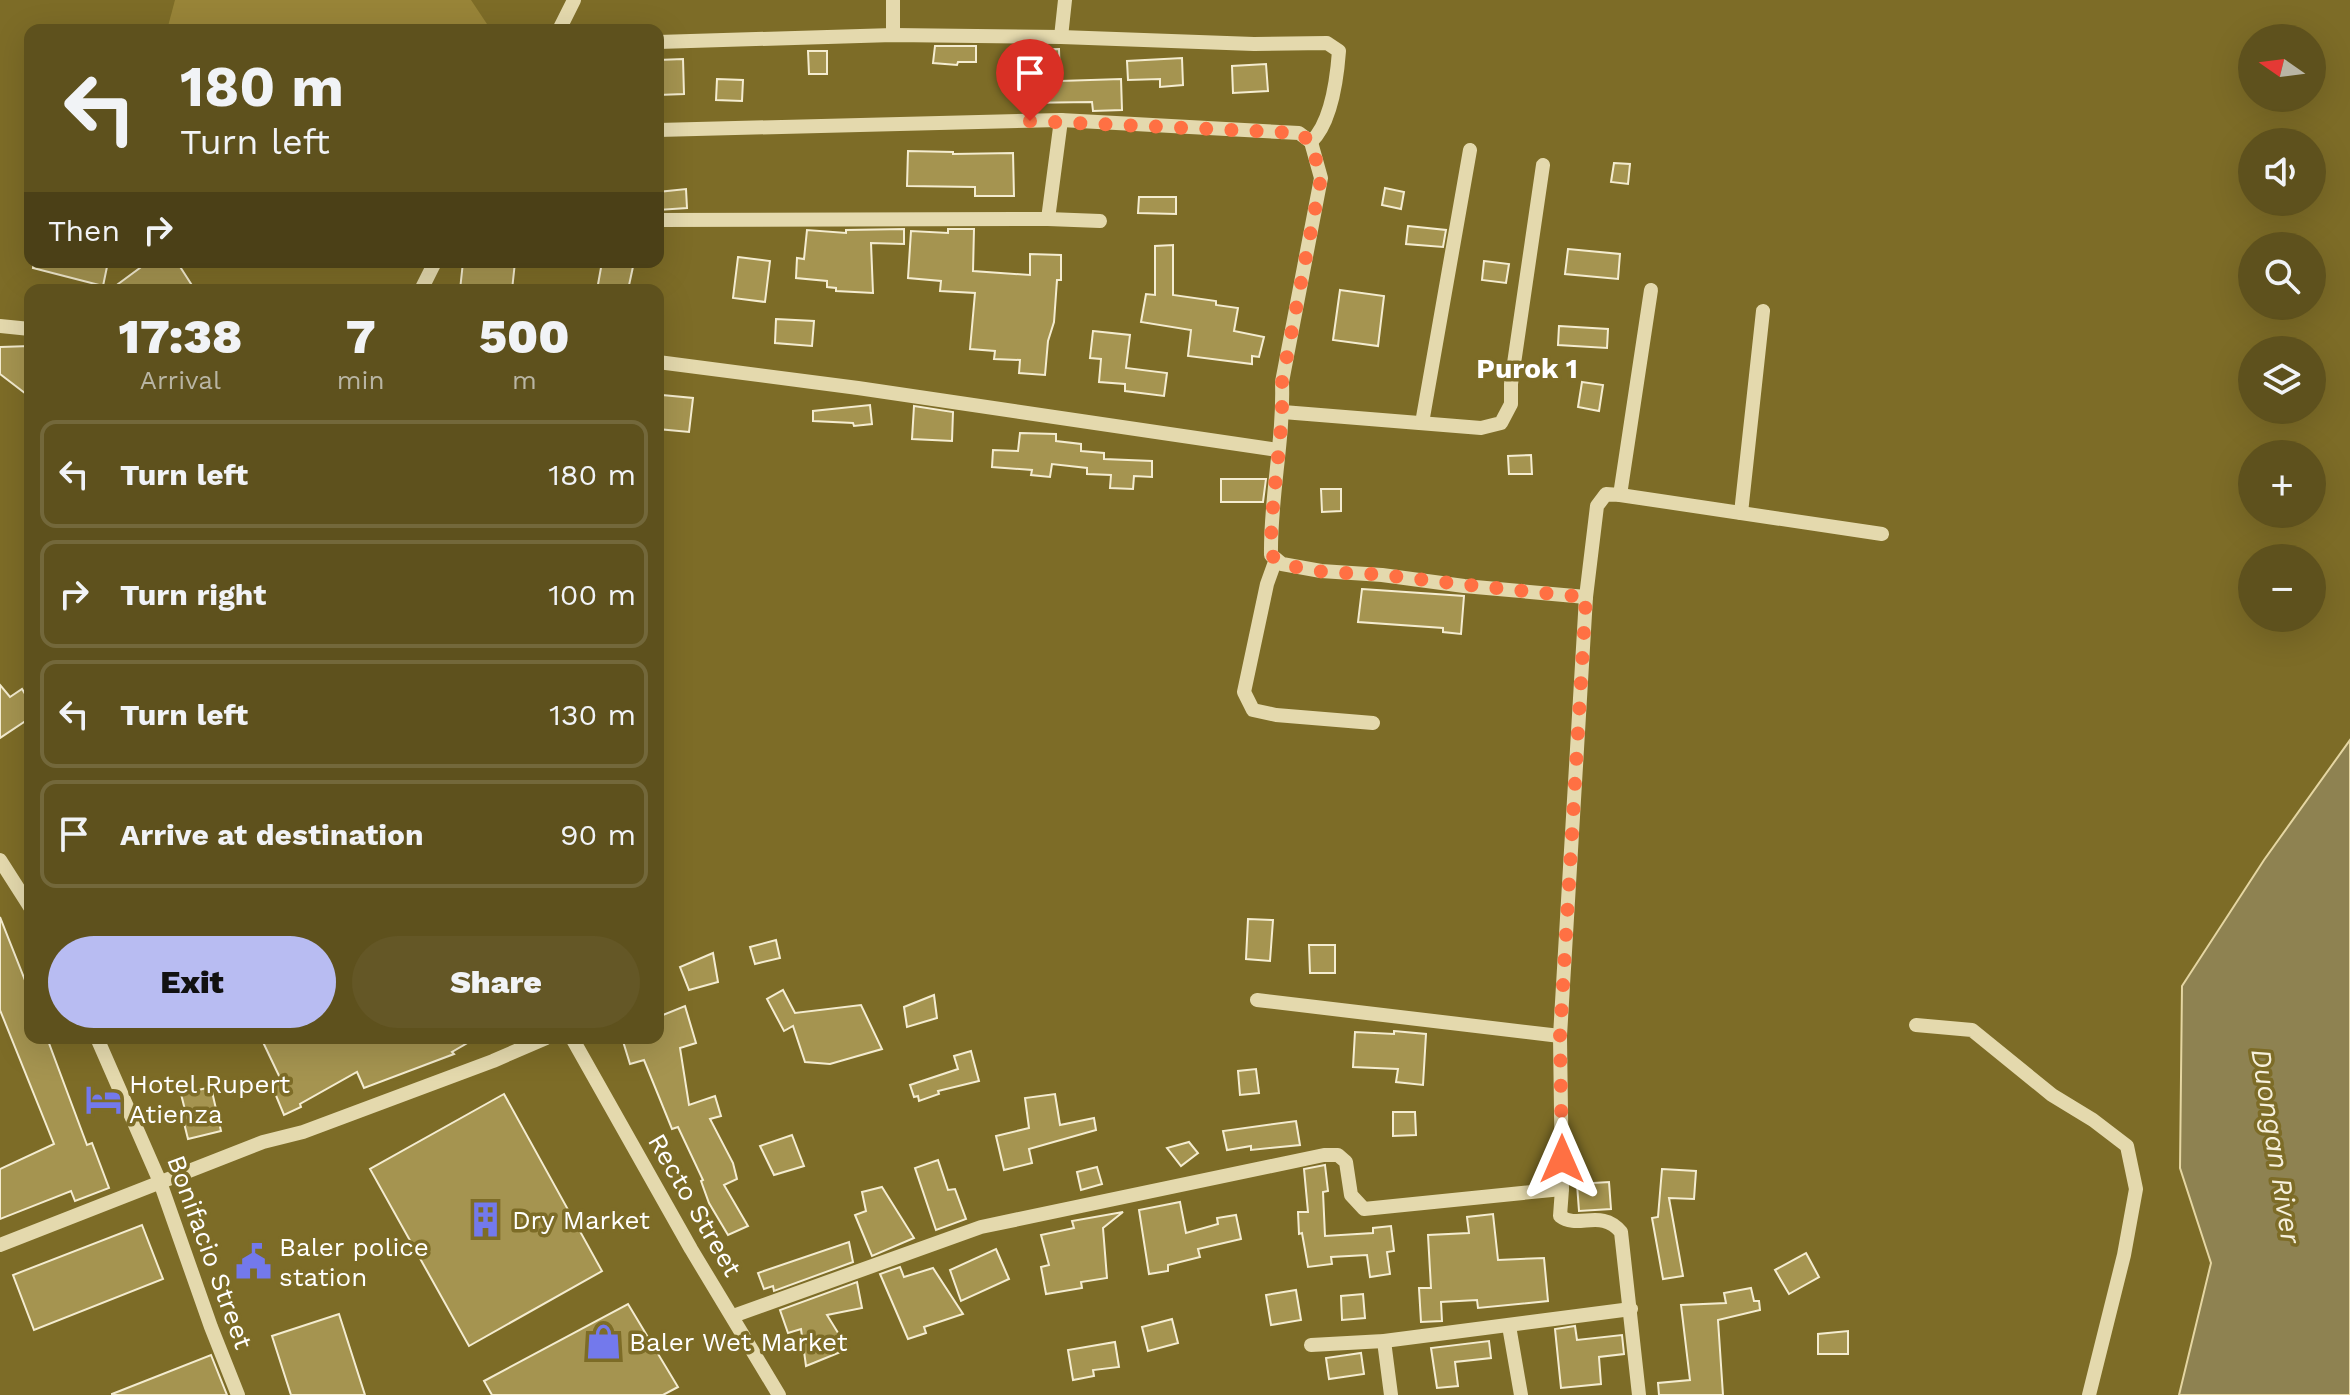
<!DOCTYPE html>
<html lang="en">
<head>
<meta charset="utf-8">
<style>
	body { margin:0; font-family:"Work Sans",sans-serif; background:#645726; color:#f1f3f6; height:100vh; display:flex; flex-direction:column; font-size:30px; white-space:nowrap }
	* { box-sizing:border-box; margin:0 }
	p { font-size:26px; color:#b9b5a4 }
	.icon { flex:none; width:44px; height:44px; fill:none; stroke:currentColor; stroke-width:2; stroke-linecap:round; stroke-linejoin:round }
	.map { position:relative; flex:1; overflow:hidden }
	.details { position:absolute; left:24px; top:284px; width:640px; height:760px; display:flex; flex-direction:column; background:#5e511d; border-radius:16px; box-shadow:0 8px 32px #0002 }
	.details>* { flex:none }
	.hud { position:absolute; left:24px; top:24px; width:640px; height:244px; border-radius:16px; box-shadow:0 8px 32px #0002; background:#5e511d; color:#f1f3f6; overflow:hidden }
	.needle { width:52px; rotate:284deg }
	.tools { position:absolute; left:2238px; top:24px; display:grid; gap:16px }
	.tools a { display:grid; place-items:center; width:88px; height:88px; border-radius:50%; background:#5e511d; box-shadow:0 8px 32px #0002; font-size:40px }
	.pin { position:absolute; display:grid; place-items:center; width:68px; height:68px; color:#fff; margin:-82px -34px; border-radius:50% 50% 50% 0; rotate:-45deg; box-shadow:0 0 8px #0007 }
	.pin .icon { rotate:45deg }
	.me { position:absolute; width:88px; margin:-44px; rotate:0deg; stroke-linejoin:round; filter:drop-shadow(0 0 6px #0008) }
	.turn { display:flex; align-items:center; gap:28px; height:168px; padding:0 24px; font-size:36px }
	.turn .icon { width:104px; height:104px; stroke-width:2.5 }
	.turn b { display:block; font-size:56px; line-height:68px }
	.then { display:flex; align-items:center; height:76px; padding:0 24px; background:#0003; gap:16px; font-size:30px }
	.eta { display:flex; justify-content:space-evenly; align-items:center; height:136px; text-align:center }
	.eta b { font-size:48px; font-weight:800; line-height:56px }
	.action { display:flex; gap:16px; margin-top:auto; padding:16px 24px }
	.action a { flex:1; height:92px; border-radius:48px; background:#b8bcf2; color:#111; font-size:32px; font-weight:800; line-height:92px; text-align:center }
	.action a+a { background:#645726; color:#f1f3f6 }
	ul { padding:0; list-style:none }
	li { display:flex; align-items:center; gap:24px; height:108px; margin:0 16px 12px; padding:0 8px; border:4px solid #73683b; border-radius:16px }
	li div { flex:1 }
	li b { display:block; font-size:30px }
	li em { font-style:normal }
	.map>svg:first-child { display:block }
	.green { fill:#988438 }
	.water { fill:#8e8251; stroke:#e5d6a2; stroke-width:2 }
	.building { fill:#a59450; stroke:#f4ecd0; stroke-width:2 }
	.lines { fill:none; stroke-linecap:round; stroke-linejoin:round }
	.minor { stroke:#e4d9ad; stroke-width:14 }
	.route { stroke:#ff7043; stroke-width:14; stroke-dasharray:0 25.2 }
	.labels { text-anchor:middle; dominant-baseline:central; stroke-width:7; stroke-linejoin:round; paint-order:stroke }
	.poi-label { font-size:26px; fill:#fff; stroke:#7d6c27; text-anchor:start }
	.street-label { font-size:26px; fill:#fff; stroke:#7d6c27 }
	.neighbourhood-label { font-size:28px; font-weight:bold; fill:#fff; stroke:#7d6c27 }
	.water-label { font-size:28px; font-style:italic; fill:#f6f0dc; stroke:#7d6c27 }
</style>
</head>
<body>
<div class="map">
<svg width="2350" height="1395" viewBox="0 0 2350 1395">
	<rect width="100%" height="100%" fill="#7d6c27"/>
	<!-- green -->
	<polygon class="green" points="175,0 471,0 491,30 167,30"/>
	<!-- water -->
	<polygon class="water" points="2350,740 2350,1395 2179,1395 2211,1263 2180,1168 2182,986 2264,860"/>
	<!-- building -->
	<g class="building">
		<polygon points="935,46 976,46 976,62 958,62 957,65 933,63"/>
		<polygon points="1059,49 1060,81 1121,79 1122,110 1093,111 1092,102 1019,103 1018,50"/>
		<polygon points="808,51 827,51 827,74 809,74"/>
		<polygon points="1182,58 1183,85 1160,87 1160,79 1128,80 1127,61"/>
		<polygon points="683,59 684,94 658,95 658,60"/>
		<polygon points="1266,64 1268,91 1233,93 1232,66"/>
		<polygon points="717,79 743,80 742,101 716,100"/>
		<polygon points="908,151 953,152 953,154 1013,153 1014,196 975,196 975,187 907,186"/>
		<polygon points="1614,163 1630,164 1628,184 1611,182"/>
		<polygon points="1385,188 1404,192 1401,209 1382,205"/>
		<polygon points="686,189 687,208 658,210 658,192"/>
		<polygon points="1139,197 1176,197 1176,214 1138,213"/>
		<polygon points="1408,226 1446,230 1443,247 1406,244"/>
		<polygon points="904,229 904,244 871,243 873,293 836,291 836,288 827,287 827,281 796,278 797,258 804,259 807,230 846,233 846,230"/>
		<polygon points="948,229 974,229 973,271 1030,275 1030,254 1061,255 1061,280 1057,280 1054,322 1048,341 1045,375 1019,373 1020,360 994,359 995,351 970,349 975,293 940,291 941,281 908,278 911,231 948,233"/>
		<polygon points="1173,245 1173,295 1216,301 1216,305 1238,308 1234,331 1264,337 1259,357 1252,356 1252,364 1188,356 1191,330 1141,322 1146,294 1155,295 1155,246"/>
		<polygon points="1568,249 1620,254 1618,279 1565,274"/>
		<polygon points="738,257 770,261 765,302 733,298"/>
		<polygon points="1484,261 1509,264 1506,283 1482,280"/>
		<polygon points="34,262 108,262 103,286 33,268"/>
		<polygon points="148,262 177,262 195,290 110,290"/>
		<polygon points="463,262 515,262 512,290 460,290"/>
		<polygon points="602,262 634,262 628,290 597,290"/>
		<polygon points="1340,290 1384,296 1378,346 1333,340"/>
		<polygon points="776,319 814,321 812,346 775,343"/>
		<polygon points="1559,326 1608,329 1607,348 1558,345"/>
		<polygon points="1093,331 1130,335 1126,368 1167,373 1164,396 1125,391 1125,384 1099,382 1101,359 1090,358"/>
		<polygon points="30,346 30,397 0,374 0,347"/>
		<polygon points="1582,382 1603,385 1599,411 1578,407"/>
		<polygon points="662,395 693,398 689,432 658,429"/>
		<polygon points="870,405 872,424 854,426 853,423 813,421 813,411"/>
		<polygon points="914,406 953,412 952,441 912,439"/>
		<polygon points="1020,433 1056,434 1056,441 1081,444 1081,451 1104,453 1104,459 1152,461 1152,477 1134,476 1133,489 1110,488 1111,475 1087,474 1087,468 1052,464 1050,477 1031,475 1032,470 992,467 993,450 1018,451"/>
		<polygon points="1531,455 1532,474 1509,474 1508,456"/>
		<polygon points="1221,479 1266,479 1263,502 1221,502"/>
		<polygon points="1321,489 1341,489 1341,511 1322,512"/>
		<polygon points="1362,589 1464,596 1461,634 1443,632 1443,628 1358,622"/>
		<polygon points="0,685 10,697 22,689 30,702 30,718 0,738"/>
		<polygon points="0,917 30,993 30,1038 47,1038 87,1145 92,1143 109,1188 75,1201 71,1191 0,1219 0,1169 54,1144 0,1010"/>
		<polygon points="1248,919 1273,920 1270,961 1246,959"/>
		<polygon points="776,940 780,958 755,964 750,947"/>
		<polygon points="1309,945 1335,945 1335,973 1310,973"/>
		<polygon points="713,953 718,982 689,990 680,967"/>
		<polygon points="783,990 795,1013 861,1005 882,1049 830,1064 805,1062 793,1026 784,1031 767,999"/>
		<polygon points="934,995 937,1018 907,1027 904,1007"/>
		<polygon points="685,1006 696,1043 680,1048 689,1105 715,1096 721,1116 710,1119 733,1163 737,1179 724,1185 748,1226 728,1235 709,1203 701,1181 703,1180 678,1127 672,1129 644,1060 630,1064 622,1038 658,1038 658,1017"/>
		<polygon points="1394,1031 1426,1034 1423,1085 1396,1082 1398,1069 1353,1067 1355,1032 1394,1034"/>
		<polygon points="261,1038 476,1038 452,1052 454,1054 364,1088 357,1072 300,1104 301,1107 284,1115 272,1086 282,1082"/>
		<polygon points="971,1051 979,1081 938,1091 939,1094 919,1101 918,1096 914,1097 910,1085 958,1069 954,1056"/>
		<polygon points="1256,1069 1259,1093 1240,1095 1238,1071"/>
		<polygon points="211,1087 221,1131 188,1139 183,1119 187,1118 181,1094"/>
		<polygon points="504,1094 602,1271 469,1346 370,1169"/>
		<polygon points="1055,1094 1060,1125 1094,1118 1096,1130 1029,1149 1032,1163 1004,1170 996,1136 1029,1128 1025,1098"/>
		<polygon points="1393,1112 1415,1112 1416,1135 1393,1136"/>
		<polygon points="1296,1121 1300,1145 1251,1150 1251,1146 1227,1150 1223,1131"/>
		<polygon points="792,1135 804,1166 774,1175 760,1146"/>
		<polygon points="1189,1142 1198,1153 1181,1166 1167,1148"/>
		<polygon points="938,1160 948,1190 955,1189 966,1219 936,1230 915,1168"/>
		<polygon points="1325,1165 1328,1191 1323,1192 1325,1236 1373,1233 1373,1228 1391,1226 1394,1251 1387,1252 1390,1274 1370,1277 1367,1255 1331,1257 1332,1264 1308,1267 1302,1233 1299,1234 1298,1212 1308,1212 1304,1169"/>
		<polygon points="1097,1167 1102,1184 1081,1190 1077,1172"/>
		<polygon points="1662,1169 1696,1171 1694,1199 1669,1198 1683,1276 1663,1279 1652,1218 1658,1217"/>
		<polygon points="1609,1182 1611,1209 1579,1211 1577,1184"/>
		<polygon points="882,1187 914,1238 872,1256 855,1215 866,1211 862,1192"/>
		<polygon points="1180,1202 1186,1233 1218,1224 1217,1218 1236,1215 1241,1239 1198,1249 1200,1257 1168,1265 1168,1271 1149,1274 1139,1210"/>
		<polygon points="1123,1212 1103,1228 1107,1278 1081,1282 1082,1288 1046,1294 1041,1267 1049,1265 1041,1235 1074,1228 1072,1221"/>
		<polygon points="1493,1214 1498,1260 1544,1258 1548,1301 1478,1308 1477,1300 1441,1302 1442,1321 1421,1322 1419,1288 1431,1288 1428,1235 1469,1233 1467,1217"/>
		<polygon points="142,1225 163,1279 34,1330 13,1275"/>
		<polygon points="849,1242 853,1262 774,1291 773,1286 764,1289 758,1273"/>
		<polygon points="996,1249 1009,1279 961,1301 950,1270"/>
		<polygon points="1806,1253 1819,1277 1789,1294 1775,1270"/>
		<polygon points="900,1267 904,1277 933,1268 963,1314 924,1327 926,1333 908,1339 880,1274"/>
		<polygon points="857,1282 862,1308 827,1315 848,1349 806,1366 801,1329 788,1333 780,1310"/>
		<polygon points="1751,1288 1754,1301 1759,1301 1760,1310 1718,1320 1723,1395 1659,1395 1658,1383 1690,1380 1681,1305 1726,1303 1724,1293"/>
		<polygon points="1296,1290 1301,1320 1271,1325 1266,1295"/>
		<polygon points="1363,1294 1365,1318 1342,1320 1341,1296"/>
		<polygon points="628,1304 678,1387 663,1395 492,1395 484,1381"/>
		<polygon points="339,1314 365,1395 291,1395 272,1336"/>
		<polygon points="1172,1319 1178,1343 1148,1351 1142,1327"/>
		<polygon points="1575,1326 1577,1340 1622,1335 1624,1354 1599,1357 1601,1384 1561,1388 1555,1329"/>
		<polygon points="1848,1331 1848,1354 1818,1354 1818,1334"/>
		<polygon points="1489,1341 1491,1358 1455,1362 1458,1386 1437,1388 1431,1348"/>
		<polygon points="1115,1342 1119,1367 1093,1370 1094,1376 1073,1380 1068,1350"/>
		<polygon points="1361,1353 1364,1374 1329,1379 1326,1358"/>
		<polygon points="211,1355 227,1395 112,1395 112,1394"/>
	</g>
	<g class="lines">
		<!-- minor -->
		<g class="minor">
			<polyline points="893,0 893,35"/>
			<polyline points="559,30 574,0"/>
			<polyline points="1061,37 1065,0"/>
			<path d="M658,42l235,-7 168,2 193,7 73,-1 12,8c-2,27 -8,72 -28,91"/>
			<path d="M658,130l403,-10 238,13 12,9 10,36 -39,204c2,58 -12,115 -11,173l11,9 39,7 61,4 82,11 122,11"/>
			<polyline points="1048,219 1061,120"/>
			<polyline points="658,220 1048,219 1100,221"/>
			<polyline points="421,290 435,262"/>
			<polyline points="0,326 30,329"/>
			<polyline points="658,362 858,388 1278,450"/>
			<polyline points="1283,412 1481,428 1501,423 1511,404 1511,384 1543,165"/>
			<polyline points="1422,423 1470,150"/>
			<polyline points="1620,495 1651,290"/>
			<polyline points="1741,513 1763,311"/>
			<polyline points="1276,559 1267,584 1244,692 1253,710 1276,715 1373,723"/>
			<polyline points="0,860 30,907"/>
			<polyline points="1257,1000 1560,1036"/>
			<polyline points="1916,1025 1972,1030 2052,1095 2093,1120 2127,1146 2136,1189 2124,1255 2089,1395"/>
			<polyline points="97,1038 160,1182 211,1327 238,1395"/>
			<polyline points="572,1038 691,1249 779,1395"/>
			<polyline points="0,1245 263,1142 303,1132 493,1061 546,1038"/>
			<polyline points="733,1316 981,1227 1324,1155 1338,1155 1346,1162 1351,1195 1364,1209 1562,1189"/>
			<polyline points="1509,1326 1521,1395"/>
			<polyline points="1384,1341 1391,1395"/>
			<polyline points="1311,1345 1384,1341 1631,1309"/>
			<path d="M1639,1395l-18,-163c-20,-24 -43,-2 -61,-16l2,-27 -2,-153 26,-439 11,-91 9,-12 14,1 262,39"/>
		</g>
	</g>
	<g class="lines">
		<!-- route -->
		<path class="route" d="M1030,121l269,12 12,9 10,36 -39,204c2,58 -12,115 -11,173 27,22 79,16 113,20 67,8 134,16 202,22l-26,439 2,123"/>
	</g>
	<!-- icons -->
	<defs>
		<symbol id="hotel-bare" viewBox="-9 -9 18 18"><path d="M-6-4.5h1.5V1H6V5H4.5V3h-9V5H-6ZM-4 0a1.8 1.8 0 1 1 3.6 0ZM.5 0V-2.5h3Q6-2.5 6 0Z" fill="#7379ec" stroke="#7d6c27" stroke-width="2.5" paint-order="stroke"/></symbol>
		<symbol id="building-bare" viewBox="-9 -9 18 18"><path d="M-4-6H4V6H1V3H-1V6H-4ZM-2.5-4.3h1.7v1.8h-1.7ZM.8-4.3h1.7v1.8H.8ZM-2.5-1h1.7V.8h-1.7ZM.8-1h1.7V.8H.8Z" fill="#7379ec" stroke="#7d6c27" stroke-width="2.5" paint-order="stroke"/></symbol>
		<symbol id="civic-bare" viewBox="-9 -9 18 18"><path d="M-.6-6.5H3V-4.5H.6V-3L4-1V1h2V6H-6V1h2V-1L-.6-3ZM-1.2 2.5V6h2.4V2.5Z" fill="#7379ec" stroke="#7d6c27" stroke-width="2.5" paint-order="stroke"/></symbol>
		<symbol id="shop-bare" viewBox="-9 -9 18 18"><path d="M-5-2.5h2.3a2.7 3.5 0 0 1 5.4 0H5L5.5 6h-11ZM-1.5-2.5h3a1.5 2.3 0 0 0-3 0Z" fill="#7379ec" stroke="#7d6c27" stroke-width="2.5" paint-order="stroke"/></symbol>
	</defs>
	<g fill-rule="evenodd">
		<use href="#hotel-bare" x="78" y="1074" width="51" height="51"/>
		<use href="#building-bare" x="460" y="1194" width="51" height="51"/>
		<use href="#civic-bare" x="228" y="1236" width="51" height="51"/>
		<use href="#shop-bare" x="578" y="1316" width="51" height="51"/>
	</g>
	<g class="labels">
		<!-- poi labels -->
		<g class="poi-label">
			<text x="129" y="1084">Hotel Rupert<tspan x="129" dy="30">Atienza</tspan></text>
			<text x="512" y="1220">Dry Market</text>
			<text x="279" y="1247">Baler police<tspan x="279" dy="30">station</tspan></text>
			<text x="629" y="1342">Baler Wet Market</text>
		</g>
		<!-- street labels -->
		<g class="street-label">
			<text transform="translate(695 1205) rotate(60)">Recto Street</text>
			<text transform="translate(210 1252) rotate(70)">Bonifacio Street</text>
		</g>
		<!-- neighbourhood labels -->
		<g class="neighbourhood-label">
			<text x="1527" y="368">Purok 1</text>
		</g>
		<!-- water labels -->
		<g class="water-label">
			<text transform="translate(2276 1146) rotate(81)">Duongan River</text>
		</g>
	</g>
</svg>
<div class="tools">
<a><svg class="needle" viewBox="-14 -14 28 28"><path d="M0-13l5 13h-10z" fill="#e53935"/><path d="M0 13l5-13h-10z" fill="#b9b5a4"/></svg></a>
<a><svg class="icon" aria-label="sound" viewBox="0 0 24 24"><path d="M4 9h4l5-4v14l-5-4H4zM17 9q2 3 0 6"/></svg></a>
<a><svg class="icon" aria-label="search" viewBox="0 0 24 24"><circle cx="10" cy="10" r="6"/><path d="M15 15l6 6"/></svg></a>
<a><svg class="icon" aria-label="layers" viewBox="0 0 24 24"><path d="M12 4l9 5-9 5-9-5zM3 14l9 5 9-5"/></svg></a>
<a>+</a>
<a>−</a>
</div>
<div class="pin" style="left:1030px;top:121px;background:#d93025"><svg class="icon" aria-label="arrive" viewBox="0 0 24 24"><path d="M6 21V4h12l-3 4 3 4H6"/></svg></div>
<svg class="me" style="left:1562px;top:1159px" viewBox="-20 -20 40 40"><path d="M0-17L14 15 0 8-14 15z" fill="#ff7043" stroke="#fff" stroke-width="4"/></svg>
<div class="hud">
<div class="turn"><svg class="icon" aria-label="left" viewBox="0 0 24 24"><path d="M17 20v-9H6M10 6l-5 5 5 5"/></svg><div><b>180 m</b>Turn left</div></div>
<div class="then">Then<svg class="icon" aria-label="right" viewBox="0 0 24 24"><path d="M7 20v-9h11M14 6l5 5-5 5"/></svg></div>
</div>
<section class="details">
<div class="eta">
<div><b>17:38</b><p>Arrival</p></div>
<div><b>7</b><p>min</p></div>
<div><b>500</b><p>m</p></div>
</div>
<ul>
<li><svg class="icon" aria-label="left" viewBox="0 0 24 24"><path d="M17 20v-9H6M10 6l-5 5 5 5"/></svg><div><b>Turn left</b></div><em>180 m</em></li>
<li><svg class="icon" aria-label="right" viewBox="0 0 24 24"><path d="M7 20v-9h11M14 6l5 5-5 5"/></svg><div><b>Turn right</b></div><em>100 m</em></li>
<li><svg class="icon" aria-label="left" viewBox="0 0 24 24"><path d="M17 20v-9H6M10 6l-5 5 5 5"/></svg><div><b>Turn left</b></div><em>130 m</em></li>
<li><svg class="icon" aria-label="arrive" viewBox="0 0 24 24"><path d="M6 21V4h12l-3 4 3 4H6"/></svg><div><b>Arrive at destination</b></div><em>90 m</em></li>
</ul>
<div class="action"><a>Exit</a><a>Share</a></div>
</section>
</div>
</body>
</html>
